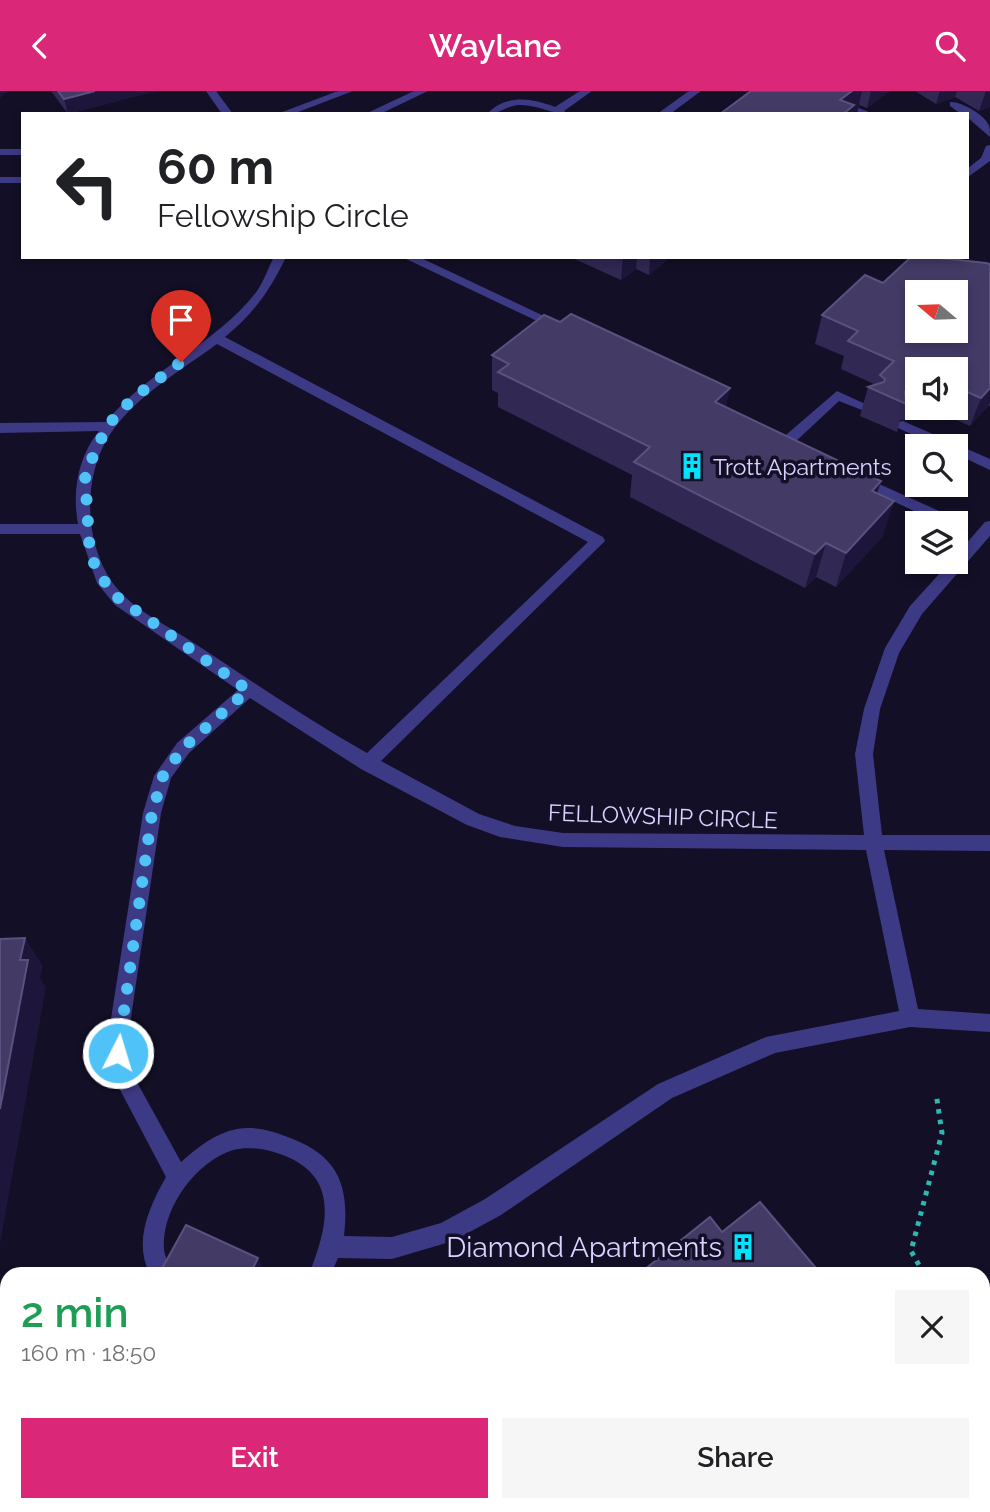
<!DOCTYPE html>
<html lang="en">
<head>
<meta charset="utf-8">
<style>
	body { margin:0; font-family:Raleway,sans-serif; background:#f6f6f6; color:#202124; height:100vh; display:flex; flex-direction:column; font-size:26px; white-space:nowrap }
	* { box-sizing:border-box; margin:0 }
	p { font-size:23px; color:#757577 }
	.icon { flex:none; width:38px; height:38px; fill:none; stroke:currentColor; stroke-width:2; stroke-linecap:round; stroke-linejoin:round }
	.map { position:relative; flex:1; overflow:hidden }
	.panel { position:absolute; left:0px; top:1176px; width:990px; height:245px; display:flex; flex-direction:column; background:#fff; border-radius:21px 21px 0 0; box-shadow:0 4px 10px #0003 }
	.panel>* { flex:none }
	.hud { position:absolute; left:21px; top:21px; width:948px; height:147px; border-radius:0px; box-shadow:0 4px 10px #0003; background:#fff; color:#202124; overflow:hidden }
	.needle { width:46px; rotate:289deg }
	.controls { position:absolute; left:905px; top:189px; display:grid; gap:14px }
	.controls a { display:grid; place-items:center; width:63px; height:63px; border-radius:0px; background:#fff; box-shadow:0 4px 10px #0003; font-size:35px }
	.pin { position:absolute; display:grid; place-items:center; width:60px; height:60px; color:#fff; margin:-72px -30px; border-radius:50% 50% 50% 0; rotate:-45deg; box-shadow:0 0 7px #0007 }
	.pin .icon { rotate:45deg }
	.me { position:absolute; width:77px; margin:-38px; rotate:5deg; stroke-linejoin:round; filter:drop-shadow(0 0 5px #0008) }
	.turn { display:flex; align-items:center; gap:24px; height:147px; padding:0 21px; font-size:32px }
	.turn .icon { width:91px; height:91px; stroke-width:2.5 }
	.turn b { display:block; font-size:49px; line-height:60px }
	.round { display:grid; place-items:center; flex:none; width:74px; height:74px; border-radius:0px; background:#f6f6f6 }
	.head { display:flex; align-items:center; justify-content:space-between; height:119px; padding:0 21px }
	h1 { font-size:42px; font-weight:600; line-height:52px; color:#1e9e55 }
	.primary-button { display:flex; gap:14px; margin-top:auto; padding:14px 21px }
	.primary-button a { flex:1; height:80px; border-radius:0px; background:#db2777; color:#fff; font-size:28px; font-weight:600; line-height:80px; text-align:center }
	.primary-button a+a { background:#f6f6f6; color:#202124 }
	header { display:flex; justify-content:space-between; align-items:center; height:91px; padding:0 21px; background:#db2777; color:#fff; font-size:32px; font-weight:600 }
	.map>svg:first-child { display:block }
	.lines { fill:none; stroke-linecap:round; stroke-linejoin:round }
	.path { stroke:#2fb8b0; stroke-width:5; stroke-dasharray:4.5 6; stroke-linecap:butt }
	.minor { fill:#3d3a85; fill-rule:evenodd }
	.wall { fill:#312854 }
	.shaded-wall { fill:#1d163a }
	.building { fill:#433a66; stroke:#5a527e; stroke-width:2; fill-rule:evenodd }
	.route { stroke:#4fc3f7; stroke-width:12; stroke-dasharray:0 21.6 }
	.labels { text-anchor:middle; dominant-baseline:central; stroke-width:7; stroke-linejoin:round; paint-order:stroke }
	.poi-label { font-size:23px; fill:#d9d4ff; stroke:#130f26; text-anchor:start }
	.street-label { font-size:23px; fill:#d9d4ff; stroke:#130f26 }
	.near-poi-label { font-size:28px; fill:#d9d4ff; stroke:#130f26; text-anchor:end }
</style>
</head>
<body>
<header><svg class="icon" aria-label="back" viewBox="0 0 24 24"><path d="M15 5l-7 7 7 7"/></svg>Waylane<svg class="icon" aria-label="search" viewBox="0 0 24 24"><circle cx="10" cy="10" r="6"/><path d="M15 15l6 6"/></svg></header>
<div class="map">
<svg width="990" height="1421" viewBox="0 0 990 1421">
	<rect width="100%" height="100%" fill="#130f26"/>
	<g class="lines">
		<!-- path -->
		<g class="path">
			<polyline points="924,1183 911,1160 942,1042 936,1002"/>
			<polyline points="853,1414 859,1421"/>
		</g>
		<!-- minor -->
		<g class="minor">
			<polygon points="206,0 216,0 233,23 222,23"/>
			<polygon points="338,0 353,0 293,23 277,23"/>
			<polygon points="414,0 428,0 380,23 365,23"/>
			<path d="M580,0h12l-28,20 4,3c-17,0 -32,-10 -49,-9 -13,1 -20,9 -32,9 19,-20 44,-16 68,-7z"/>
			<polygon points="689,0 701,0 670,23 657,23"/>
			<polygon points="801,0 816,0 874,23 858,23"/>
			<path d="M950,11c10,-1 36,13 39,24 1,2 1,9 1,11l-22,-19v-4h-7l-11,-8z"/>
			<polygon points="990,54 990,70 968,86 968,77 981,67 986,55"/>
			<rect x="0" y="58" width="23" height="6"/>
			<rect x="0" y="86" width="23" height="6"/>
			<path d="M274,166h12c-17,35 -32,56 -61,80l378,200 2,4 -224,220 98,53 36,12 48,7 301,2 -9,-81 9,-45 21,-61 25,-42 40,-44h6v-7l29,-33 5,-1v15l-68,78 -23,39 -19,56 -7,45 9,81h108v16l-106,-1 34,159 72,5v18l-80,-5 -135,26 -103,45 -171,117 -48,26 -61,18 -54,-1 -7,16h-22c19,-47 32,-99 -29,-120 -14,-5 -32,-8 -47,-4 -38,12 -72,60 -69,99 1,10 7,17 10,25h-24c-17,-32 -1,-67 16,-97l-58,-110v-29l35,-225 11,-37 23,-33 61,-53 -123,-85 -18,-22 -17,-49h-80v-10h78c-6,-33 0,-67 21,-93l-99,2v-10l106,-1c43,-53 110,-77 151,-131 7,-10 11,-23 17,-34zM217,253l371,198 -221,211c-59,-33 -114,-71 -170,-108 -28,-19 -64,-34 -85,-63 -27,-39 -29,-100 -6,-141 24,-42 73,-69 111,-97zM250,607l111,71 106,56 33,12 63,10 303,3 33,161 -133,26 -108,47 -173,115 -44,24 -49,14 -48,-1c6,-53 -7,-82 -59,-100 -15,-6 -32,-10 -48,-7 -22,4 -40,19 -56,33l-53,-96v-28l33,-225 10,-35 18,-25z"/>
			<polygon points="402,166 419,166 567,236 566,239 556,239"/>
			<polygon points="837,300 874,317 867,321 839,310 794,352 801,356 801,362 791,362 779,356 779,350"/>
			<polygon points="903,330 990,368 990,379 956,363 956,355 937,355 898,337 898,331"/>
			<polygon points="859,384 957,428 959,432 956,436 956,432 940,432 854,392 854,386"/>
			<polygon points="990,1368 990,1397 984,1399 984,1371"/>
			<polygon points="941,1414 969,1414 966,1421 938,1421"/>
		</g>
	</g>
	<!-- wall -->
	<g class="wall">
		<polygon points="51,0 155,0 68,23"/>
		<polygon points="751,0 890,0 867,17 859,14 857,23 720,23"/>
		<polygon points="915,0 990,0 990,16 979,20 955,6 936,13"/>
		<polygon points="570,166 670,166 649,184 636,178 621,189"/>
		<polygon points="990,173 990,315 988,315 970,335 929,317 956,317 956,278 917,278 917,317 908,329 900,329 897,341 860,325 868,296 876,294 841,278 844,265 815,253 822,224 883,192"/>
		<polygon points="492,264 726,316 881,390 877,402 883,445 836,496 816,486 805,497 630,406 632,384 498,316 498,302 492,299"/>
	</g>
	<!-- shaded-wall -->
	<g class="shaded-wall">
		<polygon points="0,0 8,0 0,7"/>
		<polygon points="95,0 155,0 68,23 64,8"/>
		<polygon points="852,0 862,0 857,23 837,23 840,9"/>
		<polygon points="871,0 890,0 867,17"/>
		<polygon points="940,0 957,0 955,6 936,13"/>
		<polygon points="986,0 990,0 990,16 979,20"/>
		<polygon points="623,166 637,166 636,178 621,189"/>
		<polygon points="650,166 670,166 649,184"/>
		<polygon points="730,297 723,332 715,311"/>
		<polygon points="990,297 990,311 988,315 970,335 981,307"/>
		<polygon points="917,301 917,317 919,317 908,329"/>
		<polygon points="881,390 870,425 872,400"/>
		<polygon points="894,410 883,445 836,496 846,462"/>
		<polygon points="826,452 816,486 805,497 815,463"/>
		<polygon points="25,847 43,875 40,887 46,896 0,1153 0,1018 20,869"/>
		<polygon points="258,1167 266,1183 250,1183"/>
		<polygon points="155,1414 172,1414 168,1421 151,1421"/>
	</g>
	<!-- building -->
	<g class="building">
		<polygon points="58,0 95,0 64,8"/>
		<polygon points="751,0 852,0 840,9 854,14 843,23 720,23"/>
		<path d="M911,166h19l56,6 4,1v124l-9,10 -25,-11v-18h-39v23h-12l1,12 -38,-17 16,-5 1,-3 -5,-4 14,-14 -46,-20 10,-10 -36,-16 43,-40 18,8zM917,201h39v39h-39z"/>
		<polygon points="571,223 730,297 715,311 881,390 872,400 894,410 846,462 826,452 815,463 634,371 650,356 498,281 509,273 492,264 544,224 560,231"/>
		<polygon points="25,847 20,869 28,869 0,1018 0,848"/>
		<polygon points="760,1111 821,1183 639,1183 710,1126 722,1141"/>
		<polygon points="186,1134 258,1167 250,1183 159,1183"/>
		<polygon points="7,1398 7,1414 155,1414 151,1421 0,1421 0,1411"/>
		<polygon points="350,1414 701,1414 693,1421 341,1421"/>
	</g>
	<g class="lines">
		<!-- route -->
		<polyline class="route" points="118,962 152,722 163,685 183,657 248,599 111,502 90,465 85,383 107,335 133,307 181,271"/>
	</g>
	<!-- icons -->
	<defs>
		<symbol id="building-bare" viewBox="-9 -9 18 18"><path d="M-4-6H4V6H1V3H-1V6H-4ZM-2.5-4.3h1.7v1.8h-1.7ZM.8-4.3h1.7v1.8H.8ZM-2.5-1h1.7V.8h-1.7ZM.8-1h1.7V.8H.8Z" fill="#00e5ff" stroke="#130f26" stroke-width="2.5" paint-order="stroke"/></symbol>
	</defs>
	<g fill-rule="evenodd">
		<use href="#building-bare" x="673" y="356" width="38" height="38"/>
		<use href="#building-bare" x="724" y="1137" width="38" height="38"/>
	</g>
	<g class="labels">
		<!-- poi labels -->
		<g class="poi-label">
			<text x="713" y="375">Trott Apartments</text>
		</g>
		<!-- street labels -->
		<g class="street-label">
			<text transform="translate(663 725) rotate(2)">FELLOWSHIP CIRCLE</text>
		</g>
		<!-- near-poi labels -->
		<g class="near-poi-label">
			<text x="722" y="1156">Diamond Apartments</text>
		</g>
	</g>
</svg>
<div class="controls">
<a><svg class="needle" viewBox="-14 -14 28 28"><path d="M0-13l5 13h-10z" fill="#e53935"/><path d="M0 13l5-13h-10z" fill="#757577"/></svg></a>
<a><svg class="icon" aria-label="sound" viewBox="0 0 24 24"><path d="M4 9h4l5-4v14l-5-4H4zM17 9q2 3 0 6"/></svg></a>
<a><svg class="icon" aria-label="search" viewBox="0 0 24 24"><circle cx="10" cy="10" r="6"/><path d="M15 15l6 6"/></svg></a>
<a><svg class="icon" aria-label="layers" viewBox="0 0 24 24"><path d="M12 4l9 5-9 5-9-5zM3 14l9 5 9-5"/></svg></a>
</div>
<div class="pin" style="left:181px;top:271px;background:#d93025"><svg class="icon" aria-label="arrive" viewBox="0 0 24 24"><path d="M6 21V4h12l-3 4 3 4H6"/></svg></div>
<svg class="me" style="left:118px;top:962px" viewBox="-20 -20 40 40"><circle r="17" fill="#4fc3f7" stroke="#fff" stroke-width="3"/><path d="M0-11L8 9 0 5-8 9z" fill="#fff"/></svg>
<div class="hud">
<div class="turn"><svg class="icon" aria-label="left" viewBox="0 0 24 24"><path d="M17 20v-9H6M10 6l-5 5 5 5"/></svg><div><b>60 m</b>Fellowship Circle</div></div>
</div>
<section class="panel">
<div class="head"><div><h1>2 min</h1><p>160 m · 18:50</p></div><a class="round"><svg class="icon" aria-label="close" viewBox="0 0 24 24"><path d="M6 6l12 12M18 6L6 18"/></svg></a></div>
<div class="primary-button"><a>Exit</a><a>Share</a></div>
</section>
</div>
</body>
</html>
